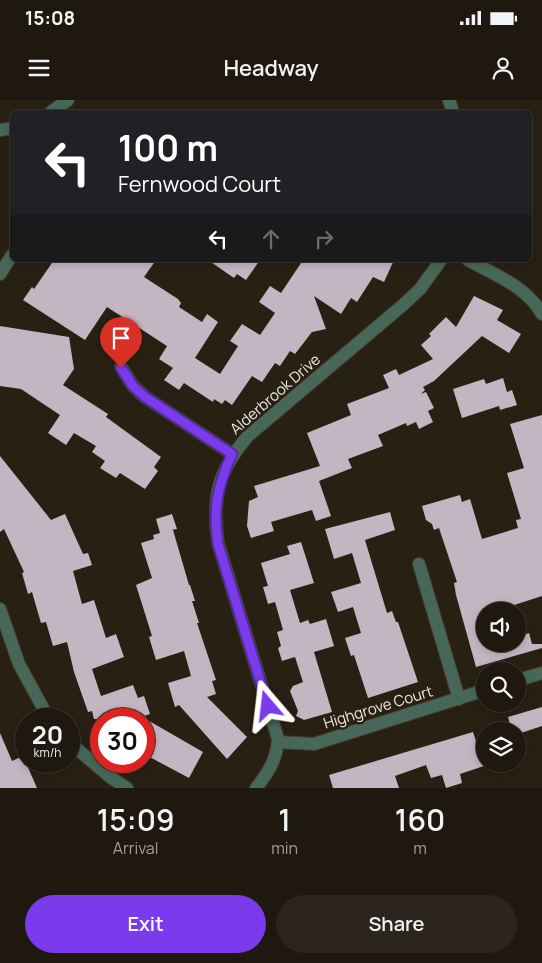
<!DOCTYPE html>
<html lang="en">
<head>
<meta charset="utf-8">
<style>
	body { margin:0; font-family:Manrope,sans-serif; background:#2c251d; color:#f1f3f6; height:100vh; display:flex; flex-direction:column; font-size:19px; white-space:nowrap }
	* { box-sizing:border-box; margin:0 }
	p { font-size:16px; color:#a1a09e }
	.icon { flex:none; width:28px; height:28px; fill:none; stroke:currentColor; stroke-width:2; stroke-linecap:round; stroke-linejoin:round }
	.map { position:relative; height:688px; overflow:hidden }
	.drawer { display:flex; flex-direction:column; background:#1f180f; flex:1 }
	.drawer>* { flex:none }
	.banner { position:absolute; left:10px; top:10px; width:522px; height:152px; border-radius:8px; box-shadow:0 2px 8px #0003,0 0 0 1px #3c372f; background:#202124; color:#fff; overflow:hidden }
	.tools { position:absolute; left:476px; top:502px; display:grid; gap:10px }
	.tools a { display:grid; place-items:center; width:50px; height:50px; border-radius:50%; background:#1f180f; box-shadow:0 2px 8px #0003,0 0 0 1px #3c372f; font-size:25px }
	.speed { position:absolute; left:15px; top:608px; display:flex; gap:10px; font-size:25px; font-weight:700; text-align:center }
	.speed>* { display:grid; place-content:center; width:65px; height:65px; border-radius:50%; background:#1f180f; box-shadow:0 2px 8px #0003,0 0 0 1px #3c372f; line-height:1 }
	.speed small { font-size:12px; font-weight:400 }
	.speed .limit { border:8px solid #d22; background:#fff; color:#111 }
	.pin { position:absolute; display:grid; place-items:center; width:42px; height:42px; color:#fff; margin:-51px -21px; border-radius:50% 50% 50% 0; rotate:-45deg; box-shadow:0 0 5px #0007 }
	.pin .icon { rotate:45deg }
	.me { position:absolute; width:55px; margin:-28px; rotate:343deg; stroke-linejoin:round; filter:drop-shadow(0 0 4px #0008) }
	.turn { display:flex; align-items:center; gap:18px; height:105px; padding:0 25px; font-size:22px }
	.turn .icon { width:65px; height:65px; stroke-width:2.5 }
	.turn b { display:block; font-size:35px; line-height:42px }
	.lanes { display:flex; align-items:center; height:48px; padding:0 25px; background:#0003; justify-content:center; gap:25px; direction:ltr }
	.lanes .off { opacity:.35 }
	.eta { display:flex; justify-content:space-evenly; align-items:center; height:85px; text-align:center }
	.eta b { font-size:30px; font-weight:600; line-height:35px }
	.button { display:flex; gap:10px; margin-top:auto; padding:10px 25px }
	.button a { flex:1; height:58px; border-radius:30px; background:#7c3aed; color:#fff; font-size:20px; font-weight:600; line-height:58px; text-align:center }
	.button a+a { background:#2c251d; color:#f1f3f6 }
	.status { display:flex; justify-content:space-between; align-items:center; height:35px; padding:0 25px; background:#1f180f; direction:ltr }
	.status svg { height:14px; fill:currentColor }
	header { display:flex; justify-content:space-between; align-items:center; height:65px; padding:0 25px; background:#1f180f; font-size:22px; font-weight:600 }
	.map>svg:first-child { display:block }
	.building { fill:#c4b5c3 }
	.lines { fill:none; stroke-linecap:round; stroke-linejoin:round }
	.minor-casing { stroke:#453c31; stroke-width:14 }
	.tertiary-casing { stroke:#453c31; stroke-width:14 }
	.minor { stroke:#476858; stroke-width:12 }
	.tertiary { stroke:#476858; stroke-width:12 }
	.route-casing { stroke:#51269a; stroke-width:12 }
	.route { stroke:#7c3aed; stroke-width:9 }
	.labels { text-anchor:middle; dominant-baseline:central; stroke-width:5; stroke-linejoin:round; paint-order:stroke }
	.street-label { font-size:15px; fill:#efe8e1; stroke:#292014 }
</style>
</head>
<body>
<div class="status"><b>15:08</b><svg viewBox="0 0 49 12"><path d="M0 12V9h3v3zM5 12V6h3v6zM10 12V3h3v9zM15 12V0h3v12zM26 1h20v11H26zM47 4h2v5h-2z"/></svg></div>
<header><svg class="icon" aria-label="menu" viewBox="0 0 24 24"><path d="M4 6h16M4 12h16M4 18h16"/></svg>Headway<svg class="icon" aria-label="person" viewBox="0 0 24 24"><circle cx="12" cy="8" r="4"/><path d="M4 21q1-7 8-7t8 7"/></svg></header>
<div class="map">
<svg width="542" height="688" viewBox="0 0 542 688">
	<rect width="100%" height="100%" fill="#292014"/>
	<!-- building -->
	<g class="building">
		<polygon points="54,160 156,160 144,177 178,199 181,203 179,207 202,222 207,214 218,222 195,258 220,274 238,246 230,241 242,224 260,235 275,213 259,202 270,186 281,193 303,160 394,160 384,182 373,177 357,202 351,198 341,214 314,196 326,229 312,232 295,254 290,251 280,266 275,263 262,282 252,276 232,305 225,300 222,304 214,299 213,302 184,283 179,290 164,280 173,268 159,259 167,246 107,207 85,240 23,200 32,187 34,189"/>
		<polygon points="208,160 260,160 246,180 237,174 234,178"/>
		<polygon points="474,196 503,210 497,220 521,234 509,253 482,236 434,281 423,287 425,290 421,294 426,292 434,308 428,311 433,322 419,329 416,322 407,326 406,323 378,335 383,346 348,359 352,368 319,381 331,416 316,421 312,410 271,422 274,431 251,438 247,426 249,401 258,397 254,386 320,366 307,333 351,315 347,304 389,288 383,275 396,269 399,275 433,259 421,245 431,236 429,234 446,217 456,227"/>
		<polygon points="0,226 69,237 74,269 63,285 108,314 106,317 161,357 154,367 158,371 145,389 120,373 116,378 100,368 105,361 92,352 96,346 74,333 66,345 48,333 60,315 21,289 0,286"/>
		<polygon points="503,278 507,292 512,290 517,305 500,310 499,306 462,318 453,289 484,279 486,284"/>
		<polygon points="542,315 542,496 496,511 485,511 485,544 518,544 518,537 529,533 532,544 542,544 542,548 476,567 456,495 454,483 457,482 439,428 434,430 432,424 426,420 422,406 460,395 462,402 470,399 482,439 518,428 516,420 521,419 507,373 524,368 510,324"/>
		<polygon points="0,356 51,420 65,414 83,454 88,453 92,465 73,471 82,504 94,500 106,538 116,534 124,557 92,569 101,596 133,585 138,598 144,596 150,614 136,619 94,619 92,611 88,612 74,572 67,542 53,546 46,522 41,523 32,492 28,494 22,473 24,472 4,429 0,432"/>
		<polygon points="390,412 395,430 365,440 387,513 392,511 396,522 398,522 418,582 368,598 354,555 351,556 345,538 361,533 353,507 338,512 331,492 361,483 352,453 334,459 325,429"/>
		<polygon points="172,414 177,429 171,430 173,430 189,485 190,485 195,501 192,501 199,523 197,523 216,580 212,581 216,594 207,597 247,637 227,659 179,605 175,607 168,583 191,576 184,551 156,560 149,537 152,536 136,485 152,478 141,443 154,439 153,435 160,433 156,419"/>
		<polygon points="301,442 314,483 290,490 300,523 308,520 310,524 326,519 334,546 314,552 332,612 304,620 296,616 298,611 290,591 293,586 303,582 295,557 282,561 278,548 281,546 277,532 283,530 275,502 268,504 263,487 268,486 261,463 290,454 287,446"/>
		<polygon points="542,607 542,626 518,634 518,631 512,631 508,617"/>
		<polygon points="144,618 203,652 189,678 144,654"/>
		<polygon points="473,632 484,666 460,674 462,683 446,688 442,675 431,678 426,665 395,676 399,688 333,688 329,675"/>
		<polygon points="0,633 12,661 23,656 37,688 0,688"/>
	</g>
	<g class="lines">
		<defs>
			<g id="minor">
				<polyline points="449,0 453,12"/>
				<polyline points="51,12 68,0"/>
				<polyline points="0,30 12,28"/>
				<path d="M468,160c27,15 58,26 74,54"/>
				<polyline points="0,174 12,155"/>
				<polyline points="121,267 133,286 145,297 232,354"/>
				<polyline points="419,464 459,599"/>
				<polyline points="518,580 542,573"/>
				<polyline points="278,642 314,644 485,590"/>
				<path d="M256,688c12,-15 21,-29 22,-49l-60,-196c-6,-45 -1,-71 30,-107l155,-131 17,-16 21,-29"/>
			</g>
			<g id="tertiary">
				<polyline points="0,509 19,564 49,619"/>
				<polyline points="69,642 110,677 127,688"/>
			</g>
		</defs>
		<!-- minor casing -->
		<use href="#minor" class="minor-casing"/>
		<!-- tertiary casing -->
		<use href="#tertiary" class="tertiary-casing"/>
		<!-- minor -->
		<use href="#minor" class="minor"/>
		<!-- tertiary -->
		<use href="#tertiary" class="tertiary"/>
	</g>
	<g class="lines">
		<defs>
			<path id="route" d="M121,268l12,18 12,11 87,57c-15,33 -19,54 -14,90l50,162"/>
		</defs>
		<!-- route casing -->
		<use href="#route" class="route-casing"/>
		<!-- route -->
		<use href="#route" class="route"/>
	</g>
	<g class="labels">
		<!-- street labels -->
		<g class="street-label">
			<text transform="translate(275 294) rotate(-41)">Alderbrook Drive</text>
			<text transform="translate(378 607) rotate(-17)">Highgrove Court</text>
		</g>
	</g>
</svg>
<div class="tools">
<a><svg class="icon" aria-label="sound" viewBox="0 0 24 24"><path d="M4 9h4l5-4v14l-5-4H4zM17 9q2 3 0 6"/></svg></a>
<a><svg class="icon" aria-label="search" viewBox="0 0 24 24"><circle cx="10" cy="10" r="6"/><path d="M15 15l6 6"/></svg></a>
<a><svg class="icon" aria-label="layers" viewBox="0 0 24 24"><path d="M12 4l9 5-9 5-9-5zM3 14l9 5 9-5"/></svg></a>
</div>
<div class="speed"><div>20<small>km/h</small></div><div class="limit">30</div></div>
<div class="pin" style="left:121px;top:268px;background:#d93025"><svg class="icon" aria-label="arrive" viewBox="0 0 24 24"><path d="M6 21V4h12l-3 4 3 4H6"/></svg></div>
<svg class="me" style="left:268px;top:606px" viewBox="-20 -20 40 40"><path d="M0-17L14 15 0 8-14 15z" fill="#7c3aed" stroke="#fff" stroke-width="4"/></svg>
<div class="banner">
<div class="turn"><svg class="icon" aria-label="left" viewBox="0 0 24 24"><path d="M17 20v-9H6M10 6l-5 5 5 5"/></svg><div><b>100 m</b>Fernwood Court</div></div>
<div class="lanes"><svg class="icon" aria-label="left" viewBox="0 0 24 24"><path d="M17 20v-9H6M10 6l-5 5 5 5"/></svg><svg class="icon off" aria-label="ahead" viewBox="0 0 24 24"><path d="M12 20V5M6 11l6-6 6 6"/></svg><svg class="icon off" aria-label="right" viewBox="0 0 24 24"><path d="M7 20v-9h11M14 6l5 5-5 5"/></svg></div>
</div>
</div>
<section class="drawer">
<div class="eta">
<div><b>15:09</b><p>Arrival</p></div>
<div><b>1</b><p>min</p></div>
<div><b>160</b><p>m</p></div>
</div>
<div class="button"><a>Exit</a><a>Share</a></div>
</section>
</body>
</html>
